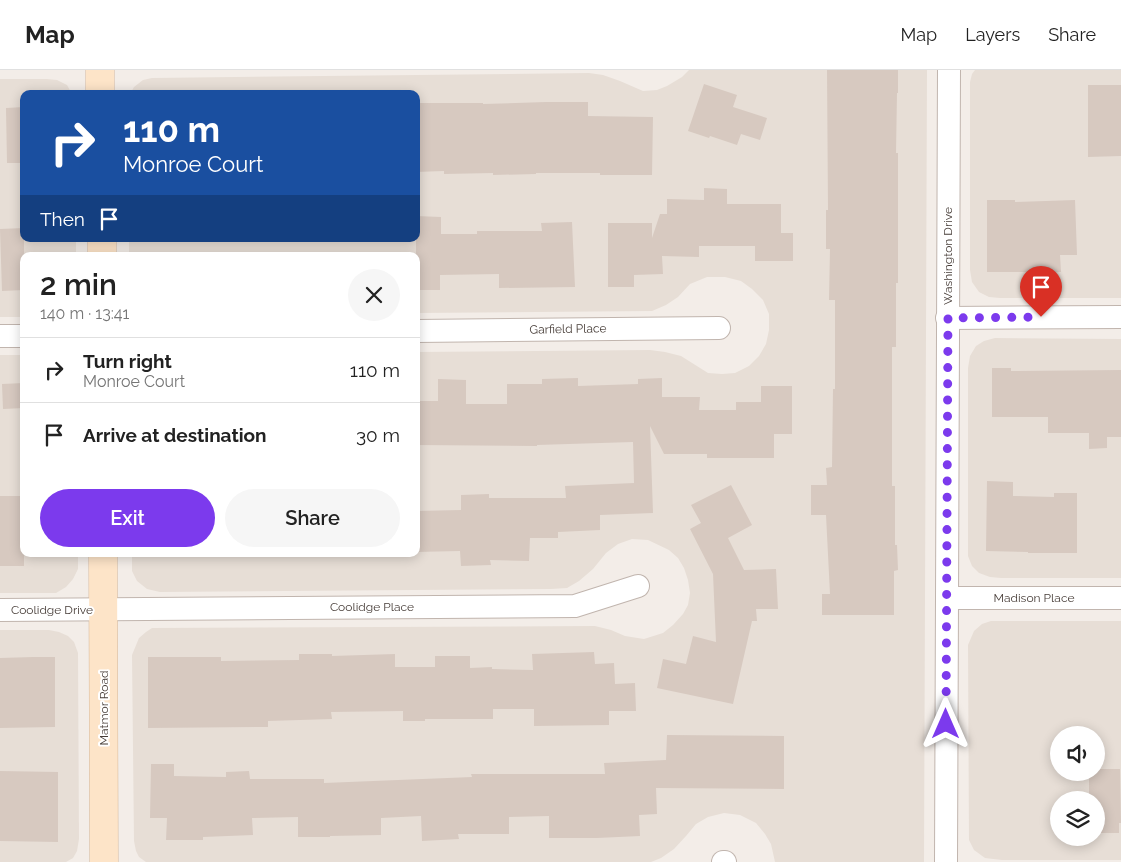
<!DOCTYPE html>
<html lang="en">
<head>
<meta charset="utf-8">
<style>
	body { margin:0; font-family:Raleway,sans-serif; background:#f6f6f6; color:#222; height:100vh; display:flex; flex-direction:column; font-size:19px; white-space:nowrap }
	* { box-sizing:border-box; margin:0 }
	p { font-size:16px; color:#767676 }
	.icon { flex:none; width:28px; height:28px; fill:none; stroke:currentColor; stroke-width:2; stroke-linecap:round; stroke-linejoin:round }
	.map { position:relative; flex:1; overflow:hidden }
	.sheet { position:absolute; left:20px; top:182px; width:400px; height:305px; display:flex; flex-direction:column; background:#fff; border-radius:10px; box-shadow:0 2px 12px #0003 }
	.sheet>* { flex:none }
	.hud { position:absolute; left:20px; top:20px; width:400px; height:152px; border-radius:10px; box-shadow:0 2px 12px #0003; background:#1a4fa0; color:#fff; overflow:hidden }
	.tools { position:absolute; left:1050px; top:656px; display:grid; gap:10px }
	.tools a { display:grid; place-items:center; width:55px; height:55px; border-radius:50%; background:#fff; box-shadow:0 2px 12px #0003; font-size:25px }
	.pin { position:absolute; display:grid; place-items:center; width:42px; height:42px; color:#fff; margin:-51px -21px; border-radius:50% 50% 50% 0; rotate:-45deg; box-shadow:0 0 5px #0007 }
	.pin .icon { rotate:45deg }
	.me { position:absolute; width:55px; margin:-28px; rotate:0deg; stroke-linejoin:round; filter:drop-shadow(0 0 4px #0008) }
	.turn { display:flex; align-items:center; gap:18px; height:105px; padding:0 20px; font-size:22px }
	.turn .icon { width:65px; height:65px; stroke-width:2.5 }
	.turn b { display:block; font-size:35px; line-height:42px }
	.then { display:flex; align-items:center; height:48px; padding:0 20px; background:#0003; gap:10px; font-size:19px }
	.round { display:grid; place-items:center; flex:none; width:52px; height:52px; border-radius:26px; background:#f6f6f6 }
	.summary { display:flex; align-items:center; justify-content:space-between; height:85px; padding:0 20px }
	h1 { font-size:30px; font-weight:600; line-height:38px }
	.button { display:flex; gap:10px; margin-top:auto; padding:10px 20px }
	.button a { flex:1; height:58px; border-radius:30px; background:#7c3aed; color:#fff; font-size:20px; font-weight:600; line-height:58px; text-align:center }
	.button a+a { background:#f6f6f6; color:#222 }
	ul { padding:0; list-style:none }
	li { display:flex; align-items:center; gap:15px; height:65px; padding:0 20px; border-top:1px solid #e0e0e0 }
	li div { flex:1 }
	li b { display:block; font-size:19px }
	li em { font-style:normal }
	header { display:flex; align-items:center; gap:30px; box-sizing:border-box; height:70px; padding:0 25px; background:#fff; border-bottom:1px solid #e0e0e0 }
	header strong { font-size:24px }
	nav { display:flex; gap:28px; margin-inline-start:auto; font-size:18px }
	.map>svg:first-child { display:block }
	.residential { fill:#e7ded6; fill-rule:evenodd }
	.building { fill:#d7c9c0 }
	.lines { fill:none; stroke-linecap:round; stroke-linejoin:round }
	.street-casing { stroke:#c1b5ae; stroke-width:24 }
	.secondary-casing { stroke:#d5b89b; stroke-width:29 }
	.street { stroke:#fff; stroke-width:22 }
	.secondary { stroke:#fde4c8; stroke-width:28 }
	.route { stroke:#7c3aed; stroke-width:9; stroke-dasharray:0 16.2 }
	.labels { text-anchor:middle; dominant-baseline:central; stroke-width:4; stroke-linejoin:round; paint-order:stroke }
	.street-label { font-size:12px; fill:#463c37; stroke:#fff }
</style>
</head>
<body>
<header>
<strong>Map</strong>
<nav><a>Map</a><a>Layers</a><a>Share</a></nav>
</header>
<div class="map">
<svg width="1121" height="792" viewBox="0 0 1121 792">
	<rect width="100%" height="100%" fill="#f3ede8"/>
	<!-- residential -->
	<g class="residential">
		<polygon points="689,0 927,0 924,792 775,792 771,774 765,764 756,753 740,745 724,743 708,747 696,754 686,766 674,779 661,788 651,792 146,792 139,787 136,781 134,771 132,585 139,568 146,562 152,558 595,556 611,560 625,566 644,569 663,563 673,555 683,544 688,535 690,523 688,510 684,498 678,488 669,480 648,470 632,469 618,474 606,483 593,499 579,511 567,518 551,519 160,522 147,519 137,511 132,501 132,484 416,484 416,282 650,280 665,282 681,286 708,303 722,304 735,303 749,296 759,286 766,274 769,260 769,244 763,230 752,219 741,211 725,207 707,207 690,214 678,227 666,235 652,241 416,243 416,186 129,186 129,169 416,169 416,24 130,24 134,17 143,10 152,8 589,3 603,5 620,11 643,21 657,20 667,16 682,7"/>
		<polygon points="975,0 1121,0 1121,228 1000,228 989,227 979,222 972,212 970,200 970,12 972,4"/>
		<polygon points="0,9 47,9 57,10 67,15 72,24 24,24 24,169 76,169 76,186 24,186 24,247 0,247"/>
		<polygon points="995,268 1121,269 1121,508 1001,508 990,507 979,503 972,496 968,486 968,298 970,286 976,276 984,271"/>
		<polygon points="0,285 24,285 24,484 78,484 78,499 73,509 66,517 56,523 0,523"/>
		<path d="M991,551h130v239h-119l-17,-2 -11,-8 -5,-10 -1,-195 6,-14 8,-7zM1059,665h37v37h-37zM1059,730h37v38h-37z"/>
		<polygon points="0,560 49,560 59,562 68,566 74,572 78,583 79,769 77,781 73,788 66,792 0,792"/>
	</g>
	<!-- building -->
	<g class="building">
		<polygon points="827,0 898,0 898,23 897,23 896,83 898,83 898,213 896,213 896,277 892,277 892,416 895,416 895,475 897,475 898,500 894,501 894,545 822,545 822,524 830,524 826,445 811,445 811,415 827,415 826,398 832,397 833,319 835,319 835,230 829,230 830,179 826,179 826,140 828,140"/>
		<polygon points="704,14 737,25 733,37 767,48 760,70 741,64 737,75 710,66 709,68 688,61"/>
		<polygon points="1088,15 1121,15 1121,86 1088,87"/>
		<polygon points="546,32 588,32 588,46 653,47 652,105 600,105 600,103 536,103 536,104 493,105 493,103 444,104 444,101 416,102 416,33 483,33 483,34"/>
		<polygon points="24,37 24,93 7,93 6,38"/>
		<polygon points="704,118 727,119 727,134 781,134 781,163 793,163 793,191 755,191 755,176 699,176 699,187 662,186 663,204 634,205 634,217 608,217 608,153 652,153 652,168 660,144 667,144 667,129 704,130"/>
		<polygon points="987,130 1015,130 1015,132 1075,130 1077,185 1060,185 1061,202 1034,203 1034,202 987,202"/>
		<polygon points="416,146 441,147 441,164 477,164 477,161 542,161 541,153 572,152 575,217 499,218 499,204 440,205 440,220 416,220"/>
		<polygon points="24,158 24,220 2,221 0,159"/>
		<polygon points="992,298 1011,298 1011,301 1121,300 1121,367 1107,367 1107,378 1089,379 1089,363 1048,363 1048,347 992,347"/>
		<polygon points="578,308 578,316 638,314 638,309 662,308 662,327 700,327 699,340 736,340 736,332 761,332 761,316 792,316 792,364 774,364 774,388 707,388 707,384 664,384 650,356 653,443 600,445 600,460 558,462 558,468 530,468 529,491 490,490 491,495 461,496 460,481 416,482 416,441 461,440 461,425 489,424 489,428 566,428 565,416 634,413 633,372 537,375 537,376 416,375 416,331 438,331 438,309 466,310 466,334 507,334 507,314 542,314 542,309"/>
		<polygon points="24,313 24,338 3,339 2,314"/>
		<polygon points="987,411 1013,412 1013,426 1054,427 1054,423 1077,423 1077,483 1028,483 1028,482 986,481"/>
		<polygon points="731,415 752,455 728,468 744,500 776,499 778,539 756,539 757,551 752,551 733,634 657,618 663,589 686,594 693,566 716,572 713,504 690,459 701,453 691,435"/>
		<rect x="0" y="426" width="24" height="70"/>
		<polygon points="594,582 595,594 614,593 615,614 635,613 636,641 609,641 609,655 534,656 534,639 493,639 493,649 425,649 425,651 403,651 403,641 331,642 332,649 268,651 268,657 148,658 148,587 221,587 221,591 299,590 299,584 332,584 332,586 395,584 395,597 435,597 435,586 470,586 470,598 492,597 492,599 533,600 532,584"/>
		<polygon points="33,587 55,587 55,657 0,658 0,588"/>
		<polygon points="667,665 784,666 784,719 656,718 657,744 639,745 640,766 597,768 549,768 549,746 509,747 509,764 458,764 459,769 422,771 421,746 381,748 381,765 330,766 330,767 298,767 298,747 252,748 253,765 203,767 203,770 166,770 167,748 150,748 151,694 174,694 174,706 226,707 226,702 249,701 250,709 324,709 324,713 472,707 471,704 605,704 604,693 666,690"/>
		<polygon points="1096,699 1120,699 1121,753 1119,753 1119,763 1096,763 1096,730 1089,730 1089,702 1096,702"/>
		<polygon points="0,701 58,702 58,772 0,771"/>
	</g>
	<g class="lines">
		<defs>
			<g id="street">
				<polyline points="947,248 1121,247"/>
				<polyline points="416,261 719,258"/>
				<polyline points="0,266 24,266"/>
				<polyline points="947,528 1121,528"/>
				<polyline points="0,540 575,536 638,516"/>
				<polyline points="723,792 725,792"/>
				<polyline points="946,792 949,0"/>
			</g>
			<g id="secondary">
				<polyline points="100,0 100,24"/>
				<polyline points="102,169 102,186"/>
				<polyline points="103,484 104,792"/>
			</g>
		</defs>
		<!-- street casing -->
		<use href="#street" class="street-casing"/>
		<!-- secondary casing -->
		<use href="#secondary" class="secondary-casing"/>
		<!-- street -->
		<use href="#street" class="street"/>
		<!-- secondary -->
		<use href="#secondary" class="secondary"/>
	</g>
	<g class="lines">
		<!-- route -->
		<polyline class="route" points="946,654 948,248 1041,247"/>
	</g>
	<g class="labels">
		<!-- street labels -->
		<g class="street-label">
			<text transform="translate(948 186) rotate(-90)">Washington Drive</text>
			<text transform="translate(568 259) rotate(-1)">Garfield Place</text>
			<text x="1034" y="528">Madison Place</text>
			<text x="372" y="537">Coolidge Place</text>
			<text x="52" y="540">Coolidge Drive</text>
			<text transform="translate(104 638) rotate(-90)">Matmor Road</text>
		</g>
	</g>
</svg>
<div class="tools">
<a><svg class="icon" aria-label="sound" viewBox="0 0 24 24"><path d="M4 9h4l5-4v14l-5-4H4zM17 9q2 3 0 6"/></svg></a>
<a><svg class="icon" aria-label="layers" viewBox="0 0 24 24"><path d="M12 4l9 5-9 5-9-5zM3 14l9 5 9-5"/></svg></a>
</div>
<div class="pin" style="left:1041px;top:247px;background:#d93025"><svg class="icon" aria-label="arrive" viewBox="0 0 24 24"><path d="M6 21V4h12l-3 4 3 4H6"/></svg></div>
<svg class="me" style="left:946px;top:654px" viewBox="-20 -20 40 40"><path d="M0-17L14 15 0 8-14 15z" fill="#7c3aed" stroke="#fff" stroke-width="4"/></svg>
<div class="hud">
<div class="turn"><svg class="icon" aria-label="right" viewBox="0 0 24 24"><path d="M7 20v-9h11M14 6l5 5-5 5"/></svg><div><b>110 m</b>Monroe Court</div></div>
<div class="then">Then<svg class="icon" aria-label="arrive" viewBox="0 0 24 24"><path d="M6 21V4h12l-3 4 3 4H6"/></svg></div>
</div>
<section class="sheet">
<div class="summary"><div><h1>2 min</h1><p>140 m · 13:41</p></div><a class="round"><svg class="icon" aria-label="close" viewBox="0 0 24 24"><path d="M6 6l12 12M18 6L6 18"/></svg></a></div>
<ul>
<li><svg class="icon" aria-label="right" viewBox="0 0 24 24"><path d="M7 20v-9h11M14 6l5 5-5 5"/></svg><div><b>Turn right</b><p>Monroe Court</p></div><em>110 m</em></li>
<li><svg class="icon" aria-label="arrive" viewBox="0 0 24 24"><path d="M6 21V4h12l-3 4 3 4H6"/></svg><div><b>Arrive at destination</b></div><em>30 m</em></li>
</ul>
<div class="button"><a>Exit</a><a>Share</a></div>
</section>
</div>
</body>
</html>
